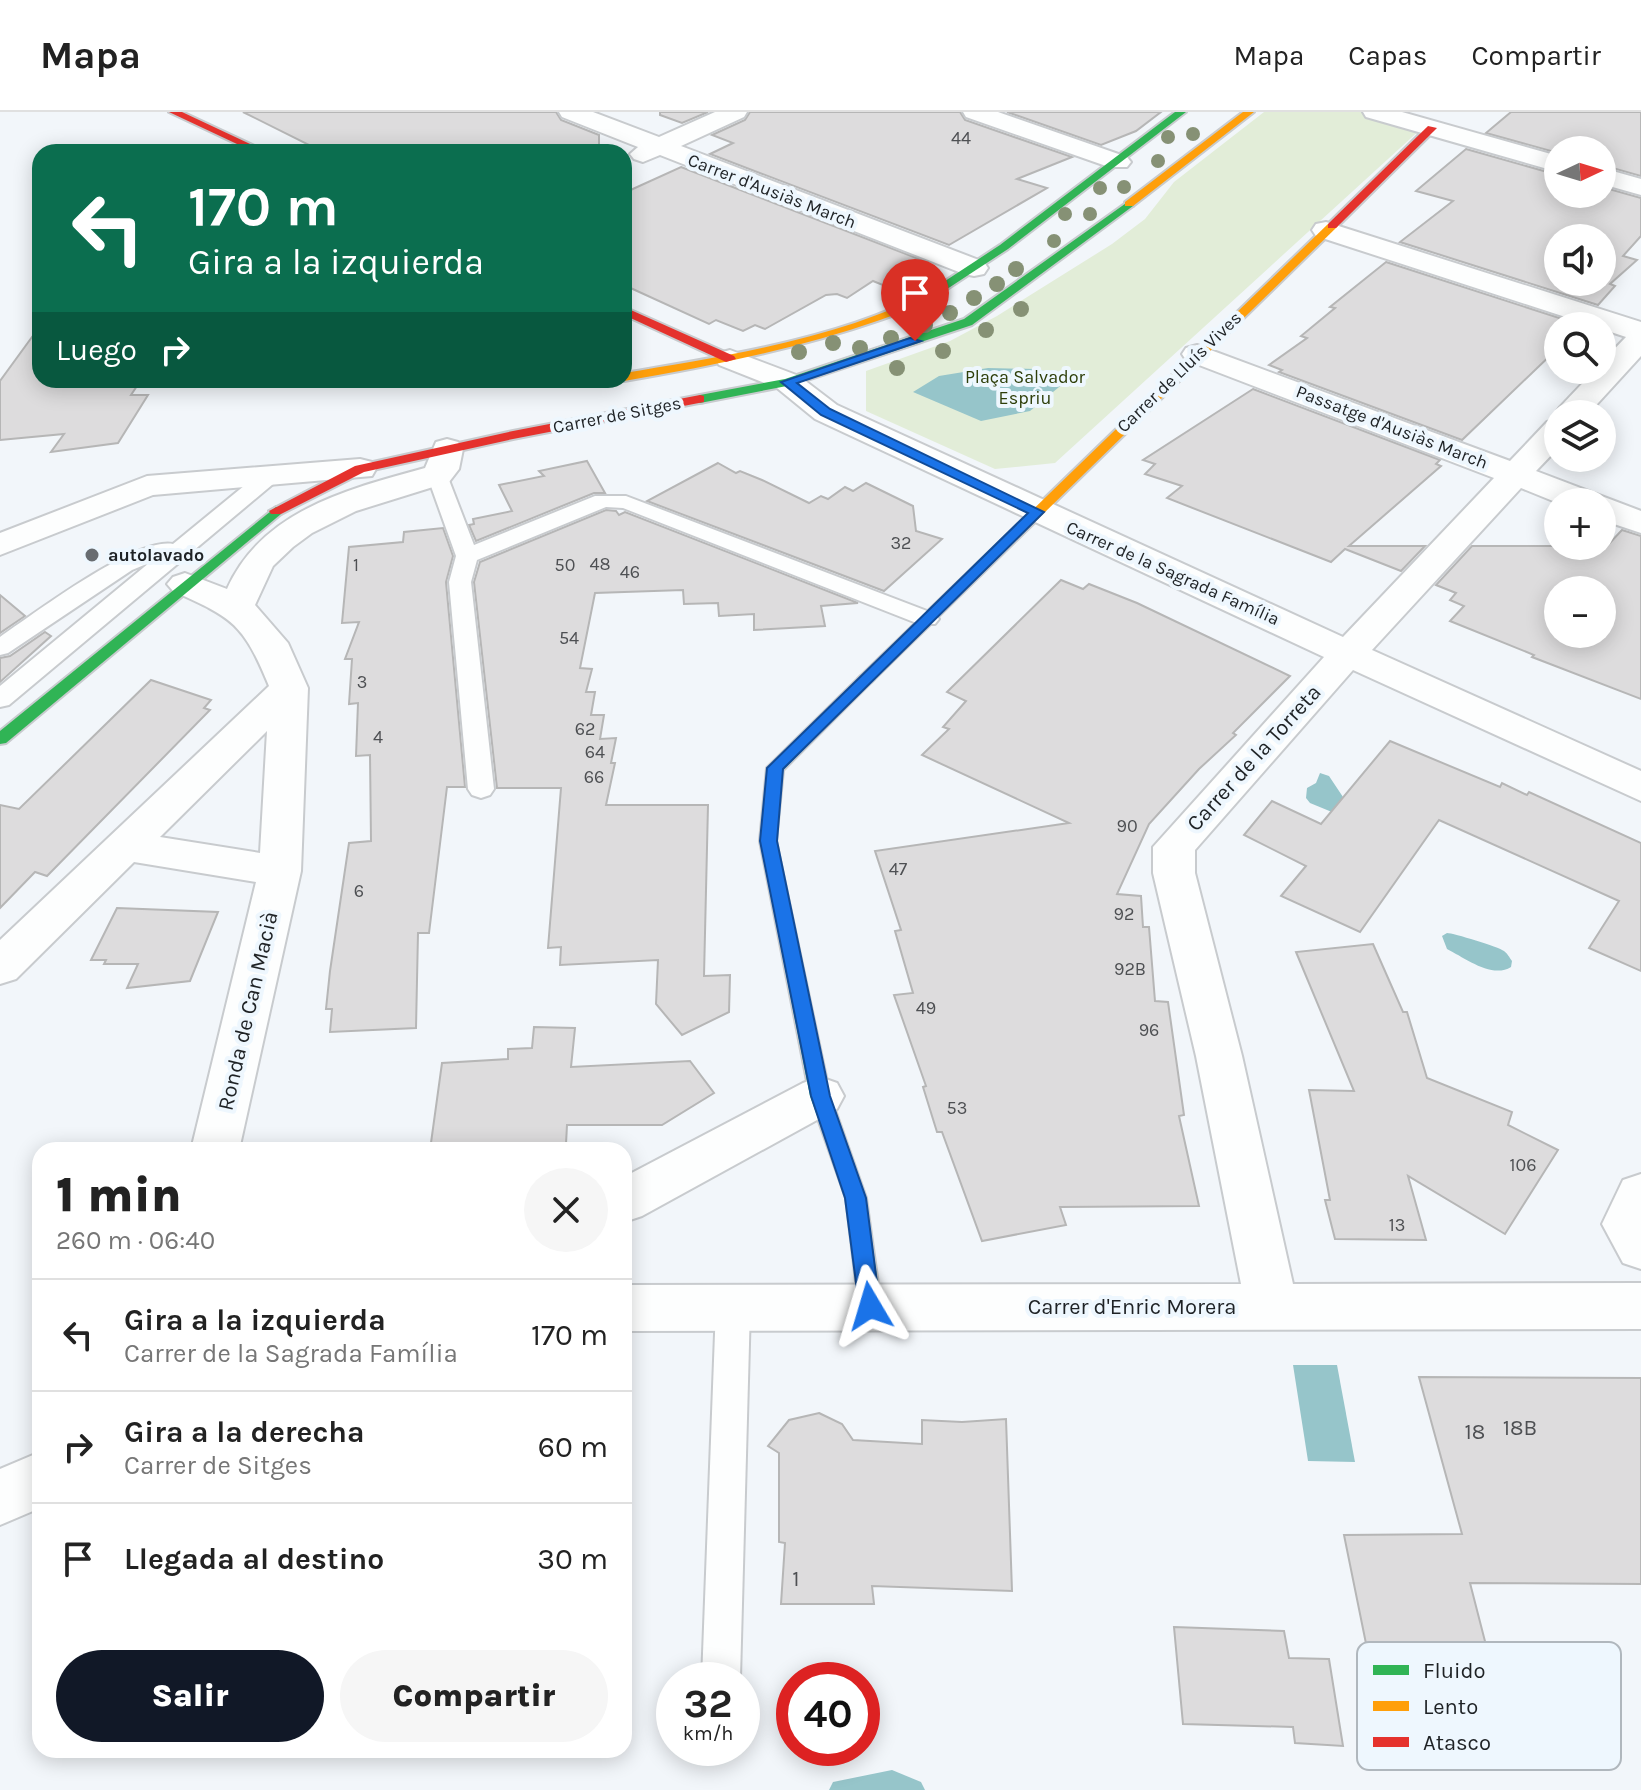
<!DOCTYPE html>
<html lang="es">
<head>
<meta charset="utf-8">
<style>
	body { margin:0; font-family:Karla,sans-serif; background:#f6f6f6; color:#222; height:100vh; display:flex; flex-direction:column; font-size:30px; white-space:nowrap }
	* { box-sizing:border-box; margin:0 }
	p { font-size:26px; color:#767676 }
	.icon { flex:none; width:44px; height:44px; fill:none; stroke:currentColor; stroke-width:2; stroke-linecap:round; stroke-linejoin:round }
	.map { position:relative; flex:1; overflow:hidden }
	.details { position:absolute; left:32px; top:1030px; width:600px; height:616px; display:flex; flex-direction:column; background:#fff; border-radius:24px; box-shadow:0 4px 20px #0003 }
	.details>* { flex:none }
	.hud { position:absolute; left:32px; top:32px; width:600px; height:244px; border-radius:24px; box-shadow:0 4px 20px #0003; background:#0b6e4f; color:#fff; overflow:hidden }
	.needle { width:52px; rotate:86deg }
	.tools { position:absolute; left:1544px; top:24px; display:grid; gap:16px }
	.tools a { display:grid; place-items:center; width:72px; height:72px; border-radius:50%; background:#fff; box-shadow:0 4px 20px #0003; font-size:40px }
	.speed { position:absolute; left:656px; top:1550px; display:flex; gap:16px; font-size:40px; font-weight:700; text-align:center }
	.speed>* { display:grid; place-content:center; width:104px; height:104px; border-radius:50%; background:#fff; box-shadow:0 4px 20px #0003; line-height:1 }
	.speed small { font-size:20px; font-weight:400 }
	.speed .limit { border:12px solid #d22; background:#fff; color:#111 }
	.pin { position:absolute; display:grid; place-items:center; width:68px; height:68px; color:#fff; margin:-82px -34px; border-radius:50% 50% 50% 0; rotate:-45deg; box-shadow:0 0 8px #0007 }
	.pin .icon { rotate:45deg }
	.me { position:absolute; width:88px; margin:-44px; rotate:353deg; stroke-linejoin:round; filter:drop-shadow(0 0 6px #0008) }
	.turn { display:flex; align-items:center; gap:28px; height:168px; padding:0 24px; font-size:36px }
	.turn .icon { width:104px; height:104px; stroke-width:2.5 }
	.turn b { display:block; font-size:56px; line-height:68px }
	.then { display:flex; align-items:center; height:76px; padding:0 24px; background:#0003; gap:16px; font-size:30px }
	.round { display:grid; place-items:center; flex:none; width:84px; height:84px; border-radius:42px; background:#f6f6f6 }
	.summary { display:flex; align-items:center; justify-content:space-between; height:136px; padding:0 24px }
	h1 { font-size:48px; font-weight:800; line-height:60px }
	.action { display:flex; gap:16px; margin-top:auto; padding:16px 24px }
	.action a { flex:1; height:92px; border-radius:48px; background:#111827; color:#fff; font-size:32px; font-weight:800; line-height:92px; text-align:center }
	.action a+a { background:#f6f6f6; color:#222 }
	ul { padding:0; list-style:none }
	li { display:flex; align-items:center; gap:24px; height:112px; padding:0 24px; border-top:2px solid #e0e0e0 }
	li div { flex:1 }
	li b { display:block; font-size:30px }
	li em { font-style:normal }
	header { display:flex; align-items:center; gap:48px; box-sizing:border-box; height:112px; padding:0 40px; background:#fff; border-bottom:2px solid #e0e0e0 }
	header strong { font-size:38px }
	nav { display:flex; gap:44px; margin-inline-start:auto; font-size:28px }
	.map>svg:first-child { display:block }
	.green { fill:#e2edd8 }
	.water { fill:#96c5ca }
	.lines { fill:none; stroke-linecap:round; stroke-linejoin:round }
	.stream { fill:#96c5ca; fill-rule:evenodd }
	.building { fill:#dddcdd; stroke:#b6b6b6; stroke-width:2; fill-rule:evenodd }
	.lane-casing { stroke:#c8cbce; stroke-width:4 }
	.street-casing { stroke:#c8cbce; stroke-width:4 }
	.fast-casing { stroke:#c8cbce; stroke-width:4 }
	.slow-casing { stroke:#c8cbce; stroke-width:4 }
	.jam-casing { stroke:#c8cbce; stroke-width:4 }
	.lane { fill:#fdfefe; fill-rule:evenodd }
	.street { fill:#fdfefe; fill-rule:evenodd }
	.fast { fill:#30b455; fill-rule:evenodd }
	.slow { fill:#ff9f0a; fill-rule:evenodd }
	.jam { fill:#e5322d; fill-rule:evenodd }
	.tree { fill:#869175 }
	.route { fill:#1a73e8; stroke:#114b97; stroke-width:2 }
	.poi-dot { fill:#686c70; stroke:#eef7fe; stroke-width:3 }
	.labels { text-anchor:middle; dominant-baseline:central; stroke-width:8; stroke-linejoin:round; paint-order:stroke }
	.number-label { font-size:18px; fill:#4e5053 }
	.far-street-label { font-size:18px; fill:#1e2225; stroke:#eef7fe }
	.far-park-label { font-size:18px; fill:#2e3e09; stroke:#eef7fe }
	.far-poi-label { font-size:18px; font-weight:bold; fill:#1e2225; stroke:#eef7fe; text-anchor:start }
	.street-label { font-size:22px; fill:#1e2225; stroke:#eef7fe }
	.near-number-label { font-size:22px; fill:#4e5053 }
	.key { fill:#eef7fe; stroke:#b0b7bd; stroke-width:2 }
	.key-label { font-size:22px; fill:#1e2225 }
</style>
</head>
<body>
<header>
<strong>Mapa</strong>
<nav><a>Mapa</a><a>Capas</a><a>Compartir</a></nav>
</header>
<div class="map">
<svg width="1641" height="1678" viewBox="0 0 1641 1678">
	<rect width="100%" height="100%" fill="#f2f6fa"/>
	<!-- green -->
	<polygon class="green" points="1264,0 1362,0 1422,16 1055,351 995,357 866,299 866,259 950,229 997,204 1112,132 1145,107 1174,70"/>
	<!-- water -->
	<g class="water">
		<polygon points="988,256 1036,257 1070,266 1030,299 981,309 913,280 939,264"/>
		<polygon points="1320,661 1329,664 1343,685 1344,705 1310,691 1306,686 1307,676 1316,671"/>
		<path d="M1447,821c6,0 52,14 57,18 4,3 5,6 8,10l-1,6c-19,12 -46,-9 -64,-18l-5,-13z"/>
		<polygon points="1293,1253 1337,1253 1355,1350 1308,1349"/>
	</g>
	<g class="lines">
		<!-- stream -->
		<polygon class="stream" points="892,1658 921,1670 925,1678 829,1678 833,1670"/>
	</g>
	<!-- building -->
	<g class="building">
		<polygon points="243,0 556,0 561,8 599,23 599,40 323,40"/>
		<polygon points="660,0 708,0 682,11 660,3"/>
		<polygon points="750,0 960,0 965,8 1072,45 1017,67 1047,76 949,133 710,42 733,31 712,23 745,8"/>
		<polygon points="1007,0 1161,0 1136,19 1101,33"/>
		<polygon points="1511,0 1641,0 1641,64 1602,53 1602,38 1558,38 1558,41 1486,21"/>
		<path d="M1466,37l92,26v19h44v-7l39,11v38l-18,20 14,4 -27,24 5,2 -17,19 -198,-63 53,-41 -37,-10zM1558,126h44v44h-44z"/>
		<polygon points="681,55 924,149 885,174 873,169 847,186 837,182 826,183 765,217 755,213 743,219 716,208 709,212 624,173 624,81"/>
		<polygon points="1386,150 1581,213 1558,214 1558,236 1462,328 1279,260 1282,258 1269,253 1307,226 1301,224 1335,196 1330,195"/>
		<polygon points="40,214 40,268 141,268 131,283 148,283 118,331 51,340 64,322 0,328 0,269"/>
		<polygon points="1253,277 1440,348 1436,352 1441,354 1349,434 1425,434 1401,459 1345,437 1331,450 1167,386 1182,374 1145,362 1155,352 1143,348"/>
		<polygon points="587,349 605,381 594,381 476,429 469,413 474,412 473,407 512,399 499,373 544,364 539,359"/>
		<polygon points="718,351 736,361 740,359 762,368 809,391 821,384 828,387 845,375 853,379 866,371 913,394 916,419 942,427 884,479 647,389"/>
		<polygon points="606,398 616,399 619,403 625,400 858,491 821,494 825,514 754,518 754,502 719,504 718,491 684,492 683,478 595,481 580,556 592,557 586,580 595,580 591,603 604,603 600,627 616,626 611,651 615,651 606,693 708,693 704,864 730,863 729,900 682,923 656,892 658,848 560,853 561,835 548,836 561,676 497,676 474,470 480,450"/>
		<polygon points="443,416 453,444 446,470 465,675 447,675 429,821 418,821 416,916 330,920 332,897 326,897 330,859 349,731 371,729 370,643 356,644 358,591 349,592 352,547 345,547 359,510 342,511 349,435 403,430 404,420"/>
		<path d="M1622,418l19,6v163l-109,-42 2,-2 -84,-34 14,-15 -14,-6 6,-7 -20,-8 36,-39h135zM1558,478h44v44h-44z"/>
		<polygon points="1061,468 1083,477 1089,472 1137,491 1290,564 1233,621 1236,623 1199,657 1149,712 1117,782 1141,784 1143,815 1149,815 1155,889 1168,890 1184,1003 1179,1004 1199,1094 1060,1095 1066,1113 982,1129 942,1020 937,1020 923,975 926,974 894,883 913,881 895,819 901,818 875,739 1069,711 922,643 949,617 943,615 966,589 947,580"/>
		<polygon points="0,483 25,504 0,521"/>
		<polygon points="45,520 51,524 0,570 0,546 10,544"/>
		<polygon points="151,568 211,588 204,596 210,598 47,764 35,760 0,796 0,693 19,697"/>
		<polygon points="1390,629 1500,675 1502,671 1527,683 1529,680 1641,731 1641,859 1589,836 1619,789 1439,708 1360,820 1281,784 1306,754 1244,723 1272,689 1321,712"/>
		<polygon points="117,796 218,800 190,869 127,876 138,852 104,852 106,848 91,848"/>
		<polygon points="1373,832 1403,900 1407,900 1427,966 1512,1000 1508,1013 1558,1038 1505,1122 1408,1064 1426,1128 1335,1127 1325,1088 1330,1088 1309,978 1354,979 1296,840"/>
		<polygon points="534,915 575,916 571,955 690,949 714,981 662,1013 567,1013 566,1032 549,1033 548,1038 430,1038 442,951 508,947 508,937 532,936"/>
		<polygon points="1419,1265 1641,1266 1641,1472 1470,1471 1496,1572 1374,1571 1344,1423 1462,1422"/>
		<polygon points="819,1301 842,1312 853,1328 922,1332 922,1308 962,1310 1006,1307 1012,1479 872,1474 874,1492 781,1492 785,1431 779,1430 779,1341 768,1334 789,1308"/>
		<polygon points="1174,1515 1284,1519 1289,1546 1329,1547 1343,1634 1295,1631 1293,1615 1183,1612"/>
	</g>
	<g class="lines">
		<defs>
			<g id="lane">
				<path d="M272,357l7,2 3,4 -3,4 -270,226 -9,2v-21l149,-123 -17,7 -124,83 -8,2v-18c34,-23 135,-100 173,-93l77,-63z"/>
				<polygon points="437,357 447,363 474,433 595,384 626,384 935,502 939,507 935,512 919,512 623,396 606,395 477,448 471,470 494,677 490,683 481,686 472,683 468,677 449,470 456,444 427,363"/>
				<polygon points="733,1180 745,1185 750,1195 740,1566 702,1568 716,1195 721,1185"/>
			</g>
			<g id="street">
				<polygon points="559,0 593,0 659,25 715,0 747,0 744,5 681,34 984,150 988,156 984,162 974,164 964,162 660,43 643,50 634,47 630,42 638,35 562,5"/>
				<polygon points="963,0 998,0 1127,45 1131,50 1127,55 1109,55 966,5"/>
				<polygon points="1363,0 1402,0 1558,44 1558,60 1366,5"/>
				<polygon points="1602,56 1641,67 1641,83 1602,72"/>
				<polygon points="1326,110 1641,210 1641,244 1588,302 1558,302 1558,306 1555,302 1560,295 1595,258 1602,258 1602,250 1626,225 1602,217 1602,214 1593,214 1316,124 1312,118 1316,112"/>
				<polygon points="1197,233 1510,349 1547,310 1558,307 1558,336 1536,359 1641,399 1641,421 1602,408 1602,390 1558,391 1521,376 1372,538 1641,659 1641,689 1353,558 1195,738 1195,761 1242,944 1293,1172 1641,1171 1641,1217 624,1219 624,1173 1241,1172 1196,944 1153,761 1153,735 1324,545 815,307 777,276 719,253 715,247 719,241 730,238 799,264 837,293 1343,525 1494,366 1186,248 1182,242 1186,236"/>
				<path d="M447,327l11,3 5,7 -4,20 -10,13 -93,29 -44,22 -19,14 -20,19 -18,39 33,38 20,45 -7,183 -62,279h-48l65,-268 -122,-20 -118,117 -16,5v-44l269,-254c-26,-63 -36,-68 -96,-95l-6,-7 6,-7 12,-4 42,16c35,-79 122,-100 198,-121l11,-26zM267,619l-7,122 -100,-16z"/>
				<polygon points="360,347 372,350 376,357 372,364 153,383 0,443 0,421 147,364"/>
				<polygon points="820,965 837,971 844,984 837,997 642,1104 624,1110 624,1065 803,971"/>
				<polygon points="1641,1062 1641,1157 1623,1151 1602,1112 1623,1068"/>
				<polygon points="40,1340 40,1396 0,1413 0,1357"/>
			</g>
			<g id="fast">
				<polygon points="1175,0 1186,0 1008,137 944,179 936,179 936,175 1000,133"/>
				<polygon points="1129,89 1134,92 1133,94 972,213 792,273 700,291 694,287 700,283 785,267 964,207"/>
				<polygon points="276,395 281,396 281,402 6,631 0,632 0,619"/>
				<polygon points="866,562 871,564 874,567 783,658 776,729 830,984 866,1086 881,1194 878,1201 870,1203 862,1201 859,1194 846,1086 810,984 760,729 767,656 861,564"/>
			</g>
			<g id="slow">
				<polygon points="1243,0 1254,0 1133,94 1125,94 1125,90"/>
				<polygon points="1328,112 1338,114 871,570 861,570 858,567 861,564"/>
				<path d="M936,175l10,2c-17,16 -44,23 -66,31 -84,29 -169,46 -256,61l-3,-1h3v-7c96,-16 228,-36 312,-86z"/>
			</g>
			<g id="jam">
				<polygon points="169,0 182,0 267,40 254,40"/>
				<polygon points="1428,14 1437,16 1336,116 1328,116 1328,112"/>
				<polygon points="624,195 734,244 736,247 726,250 624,203"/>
				<polygon points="700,283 704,284 704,290 513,327 364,360 281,402 271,402 269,399 355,354 513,319"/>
			</g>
		</defs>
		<!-- lane casing -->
		<use href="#lane" class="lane-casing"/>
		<!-- street casing -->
		<use href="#street" class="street-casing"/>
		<!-- fast casing -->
		<use href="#fast" class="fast-casing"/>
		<!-- slow casing -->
		<use href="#slow" class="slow-casing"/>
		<!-- jam casing -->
		<use href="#jam" class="jam-casing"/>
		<!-- lane -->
		<use href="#lane" class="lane"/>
		<!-- street -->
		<use href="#street" class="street"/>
		<!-- fast -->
		<use href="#fast" class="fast"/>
		<!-- slow -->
		<use href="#slow" class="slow"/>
		<!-- jam -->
		<use href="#jam" class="jam"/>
	</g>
	<!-- trees -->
	<g class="tree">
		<circle cx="1193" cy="22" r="7"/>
		<circle cx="1168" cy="25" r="7"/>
		<circle cx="1158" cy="49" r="7"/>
		<circle cx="1124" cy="75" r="7"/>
		<circle cx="1100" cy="76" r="7"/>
		<circle cx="1065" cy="102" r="7"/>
		<circle cx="1090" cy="102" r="7"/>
		<circle cx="1054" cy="129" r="7"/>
		<circle cx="1016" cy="157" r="8"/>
		<circle cx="997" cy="172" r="8"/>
		<circle cx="974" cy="186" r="8"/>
		<circle cx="1021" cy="197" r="8"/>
		<circle cx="950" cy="201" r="8"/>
		<circle cx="925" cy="213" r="8"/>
		<circle cx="986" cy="218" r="8"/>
		<circle cx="891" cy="226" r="8"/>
		<circle cx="833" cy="231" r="8"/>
		<circle cx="860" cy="236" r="8"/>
		<circle cx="943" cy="239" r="8"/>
		<circle cx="799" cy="240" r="8"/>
		<circle cx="897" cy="256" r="8"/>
	</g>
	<!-- route -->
	<polygon class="route" points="910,226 921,229 797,271 830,297 1044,400 783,657 777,729 830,984 866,1086 880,1194 877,1201 870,1204 862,1201 859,1194 845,1086 811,984 760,729 767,656 1028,401 821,303 781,270"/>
	<!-- markers -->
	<circle class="poi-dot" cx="92" cy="443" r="8"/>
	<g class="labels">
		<!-- number labels -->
		<g class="number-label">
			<text x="961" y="26">44</text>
			<text x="901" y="431">32</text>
			<text x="600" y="452">48</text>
			<text x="356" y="453">1</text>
			<text x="565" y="453">50</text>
			<text x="630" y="460">46</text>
			<text x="569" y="526">54</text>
			<text x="362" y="570">3</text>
			<text x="585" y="617">62</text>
			<text x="378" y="625">4</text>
			<text x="595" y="640">64</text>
			<text x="594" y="665">66</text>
			<text x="1127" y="714">90</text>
			<text x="898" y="757">47</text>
			<text x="359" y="779">6</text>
			<text x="1124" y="802">92</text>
			<text x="1130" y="857">92B</text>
			<text x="926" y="896">49</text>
			<text x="1149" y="918">96</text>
			<text x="957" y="996">53</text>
			<text x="1523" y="1053">106</text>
			<text x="1397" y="1113">13</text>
		</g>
		<!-- far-street labels -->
		<g class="far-street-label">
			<text transform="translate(772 79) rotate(21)">Carrer d'Ausiàs March</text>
			<text transform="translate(1179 260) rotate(-44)">Carrer de Lluís Vives</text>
			<text transform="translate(617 303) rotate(-11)">Carrer de Sitges</text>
			<text transform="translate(1392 315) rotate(21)">Passatge d'Ausiàs March</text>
			<text transform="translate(1173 461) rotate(24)">Carrer de la Sagrada Família</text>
		</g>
		<!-- far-park labels -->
		<g class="far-park-label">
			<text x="1025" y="265">Plaça Salvador<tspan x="1025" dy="21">Espriu</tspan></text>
		</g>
		<!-- far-poi labels -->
		<g class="far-poi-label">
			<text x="108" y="443">autolavado</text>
		</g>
		<!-- street labels -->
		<g class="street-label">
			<text transform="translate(1254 646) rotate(-48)">Carrer de la Torreta</text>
			<text transform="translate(248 899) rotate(-77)">Ronda de Can Macià</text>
			<text x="1132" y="1195">Carrer d'Enric Morera</text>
		</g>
		<!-- near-number labels -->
		<g class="near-number-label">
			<text x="1520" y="1316">18B</text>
			<text x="1475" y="1320">18</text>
			<text x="796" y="1467">1</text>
		</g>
	</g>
	<!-- legend -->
	<rect x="1357" y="1530" width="264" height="128" rx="12" class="key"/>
	<rect x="1373" y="1553" width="36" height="10" fill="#30b455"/>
	<rect x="1373" y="1589" width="36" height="10" fill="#ff9f0a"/>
	<rect x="1373" y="1625" width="36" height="10" fill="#e5322d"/>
	<g class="key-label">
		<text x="1423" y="1566">Fluido</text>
		<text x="1423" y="1602">Lento</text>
		<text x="1423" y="1638">Atasco</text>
	</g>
</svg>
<div class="tools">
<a><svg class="needle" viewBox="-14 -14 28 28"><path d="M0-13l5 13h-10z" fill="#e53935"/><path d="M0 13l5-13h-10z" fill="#767676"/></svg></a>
<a><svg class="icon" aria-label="sound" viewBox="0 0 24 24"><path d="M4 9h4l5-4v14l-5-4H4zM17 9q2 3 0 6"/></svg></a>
<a><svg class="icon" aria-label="search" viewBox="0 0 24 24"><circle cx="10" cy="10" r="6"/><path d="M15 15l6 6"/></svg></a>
<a><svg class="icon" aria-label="layers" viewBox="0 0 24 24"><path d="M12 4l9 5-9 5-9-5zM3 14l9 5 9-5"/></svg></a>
<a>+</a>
<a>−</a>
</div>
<div class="speed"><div>32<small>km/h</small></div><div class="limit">40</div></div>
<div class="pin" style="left:915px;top:229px;background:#d93025"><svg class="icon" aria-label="arrive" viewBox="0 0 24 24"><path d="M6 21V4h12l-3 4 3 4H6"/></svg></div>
<svg class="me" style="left:870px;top:1194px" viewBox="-20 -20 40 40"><path d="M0-17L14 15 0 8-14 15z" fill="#1a73e8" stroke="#fff" stroke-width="4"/></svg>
<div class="hud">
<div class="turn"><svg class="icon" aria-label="left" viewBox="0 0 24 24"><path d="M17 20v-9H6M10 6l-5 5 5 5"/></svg><div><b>170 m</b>Gira a la izquierda</div></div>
<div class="then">Luego<svg class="icon" aria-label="right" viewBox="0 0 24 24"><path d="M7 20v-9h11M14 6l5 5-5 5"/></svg></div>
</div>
<section class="details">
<div class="summary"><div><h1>1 min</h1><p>260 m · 06:40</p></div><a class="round"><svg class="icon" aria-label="close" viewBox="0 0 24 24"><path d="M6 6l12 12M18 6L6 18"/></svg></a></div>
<ul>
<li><svg class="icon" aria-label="left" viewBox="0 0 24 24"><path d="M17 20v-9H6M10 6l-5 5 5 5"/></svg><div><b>Gira a la izquierda</b><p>Carrer de la Sagrada Família</p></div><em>170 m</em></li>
<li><svg class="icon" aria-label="right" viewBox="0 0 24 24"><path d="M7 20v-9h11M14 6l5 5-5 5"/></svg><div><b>Gira a la derecha</b><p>Carrer de Sitges</p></div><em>60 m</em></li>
<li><svg class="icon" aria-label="arrive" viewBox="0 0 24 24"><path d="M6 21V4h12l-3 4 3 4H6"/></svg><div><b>Llegada al destino</b></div><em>30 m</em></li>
</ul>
<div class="action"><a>Salir</a><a>Compartir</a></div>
</section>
</div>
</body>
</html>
